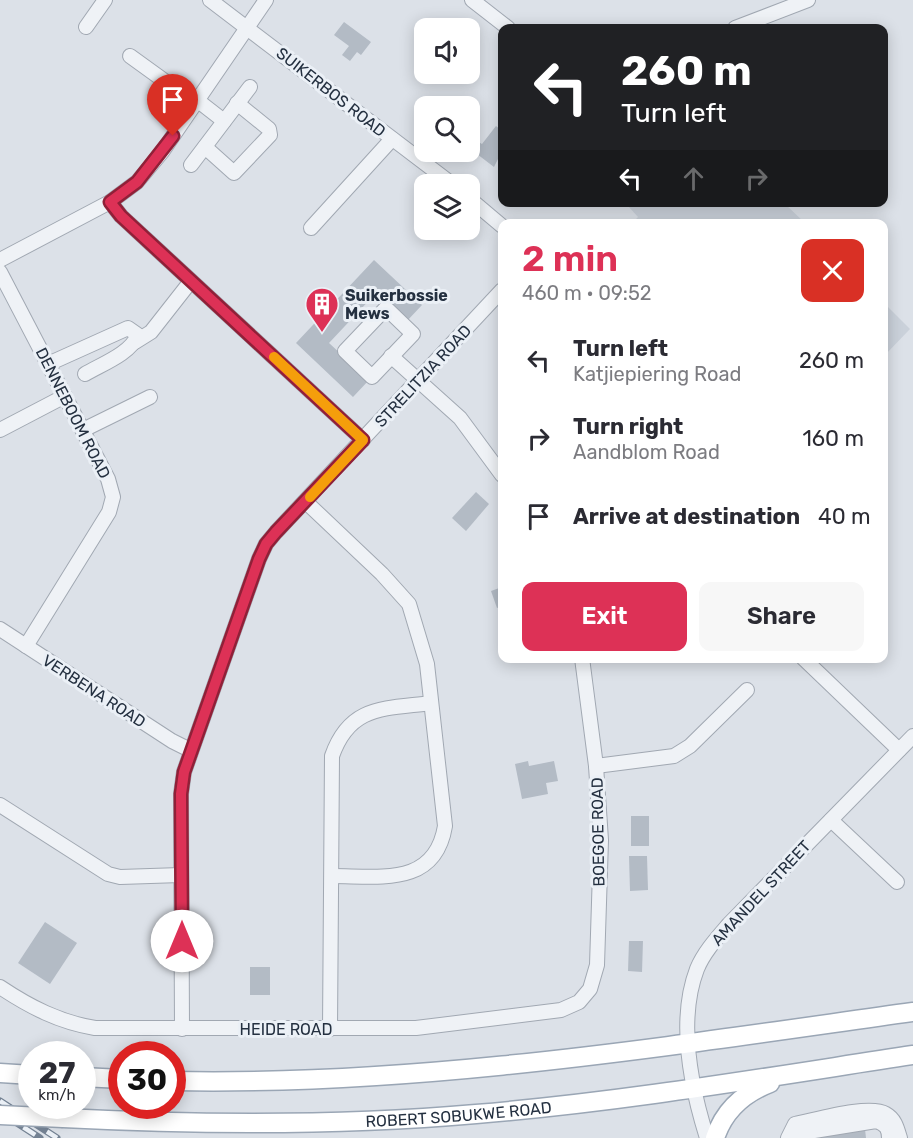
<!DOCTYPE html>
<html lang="en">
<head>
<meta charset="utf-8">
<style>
	body { margin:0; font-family:Rubik,sans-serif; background:#f7f7f7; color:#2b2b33; height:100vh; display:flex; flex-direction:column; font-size:22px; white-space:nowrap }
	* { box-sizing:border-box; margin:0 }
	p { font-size:20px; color:#7c7c81 }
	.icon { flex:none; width:33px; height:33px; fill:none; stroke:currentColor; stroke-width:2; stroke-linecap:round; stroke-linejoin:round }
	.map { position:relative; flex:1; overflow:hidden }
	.details { position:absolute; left:498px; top:219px; width:390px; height:444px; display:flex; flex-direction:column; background:#fff; border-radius:12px; box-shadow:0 3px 15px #0003 }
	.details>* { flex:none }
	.guide { position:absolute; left:498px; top:24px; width:390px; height:183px; border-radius:12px; box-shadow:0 3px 15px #0003; background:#202124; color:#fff; overflow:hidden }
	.buttons { position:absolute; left:414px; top:18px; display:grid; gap:12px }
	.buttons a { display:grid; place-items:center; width:66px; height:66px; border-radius:12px; background:#fff; box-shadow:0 3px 15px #0003; font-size:30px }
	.speed { position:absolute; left:18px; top:1041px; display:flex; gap:12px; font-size:30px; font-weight:700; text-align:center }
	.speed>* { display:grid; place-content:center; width:78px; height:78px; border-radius:50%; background:#fff; box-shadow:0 3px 15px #0003; line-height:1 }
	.speed small { font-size:15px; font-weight:400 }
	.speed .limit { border:9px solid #d22; background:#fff; color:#111 }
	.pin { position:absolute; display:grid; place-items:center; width:51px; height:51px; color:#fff; margin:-62px -26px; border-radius:50% 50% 50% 0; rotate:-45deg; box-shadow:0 0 6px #0007 }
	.pin .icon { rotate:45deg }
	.me { position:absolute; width:66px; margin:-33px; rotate:0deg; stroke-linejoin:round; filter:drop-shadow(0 0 4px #0008) }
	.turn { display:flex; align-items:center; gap:21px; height:126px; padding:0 24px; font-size:27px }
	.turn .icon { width:78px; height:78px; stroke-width:2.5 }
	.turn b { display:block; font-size:42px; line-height:51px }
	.lanes { display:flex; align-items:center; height:57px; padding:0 24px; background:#0003; justify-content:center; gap:30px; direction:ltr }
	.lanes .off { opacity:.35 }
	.round { display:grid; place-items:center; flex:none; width:63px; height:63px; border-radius:12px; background:#f7f7f7 }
	.headline { display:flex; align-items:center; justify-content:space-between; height:102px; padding:0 24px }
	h1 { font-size:36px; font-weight:600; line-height:45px; color:#dd3156 }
	.cta { display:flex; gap:12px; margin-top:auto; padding:12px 24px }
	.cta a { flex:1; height:69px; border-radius:12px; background:#dd3156; color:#fff; font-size:24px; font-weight:600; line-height:69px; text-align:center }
	.cta a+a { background:#f7f7f7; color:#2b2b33 }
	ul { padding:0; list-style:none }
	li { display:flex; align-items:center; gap:18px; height:78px; padding:0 24px }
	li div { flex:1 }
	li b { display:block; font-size:22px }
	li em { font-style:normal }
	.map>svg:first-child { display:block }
	.built { fill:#cad1da }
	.building { fill:#b3bbc5 }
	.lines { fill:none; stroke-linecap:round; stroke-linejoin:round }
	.minor-casing { stroke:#a1a8b2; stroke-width:16 }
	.major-casing { stroke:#9aa6b5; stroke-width:21 }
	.minor { stroke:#eff2f6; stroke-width:14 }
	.major { stroke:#fff; stroke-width:18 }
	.rail-casing { stroke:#748293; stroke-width:7 }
	.rail { stroke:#ebf0f6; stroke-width:4.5; stroke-dasharray:14; stroke-linecap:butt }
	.major-bridge-casing { stroke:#9aa6b5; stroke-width:21; stroke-linecap:butt }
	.major-bridge { stroke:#fff; stroke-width:18 }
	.route-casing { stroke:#902038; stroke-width:15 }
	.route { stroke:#dd3156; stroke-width:10 }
	.slow { stroke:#f59e0b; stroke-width:10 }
	.labels { text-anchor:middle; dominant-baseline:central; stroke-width:6; stroke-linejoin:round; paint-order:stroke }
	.street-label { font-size:16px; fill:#243040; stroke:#ebf0f6 }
	.poi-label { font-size:16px; font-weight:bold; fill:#243040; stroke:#ebf0f6; text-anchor:start }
</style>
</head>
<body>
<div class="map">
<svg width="913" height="1138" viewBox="0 0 913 1138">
	<rect width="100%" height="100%" fill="#dce1e8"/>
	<!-- built -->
	<g class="built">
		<polygon points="631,202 784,203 805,223 632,223 638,217 628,206"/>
		<polygon points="884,303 910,329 884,356"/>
	</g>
	<!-- building -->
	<g class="building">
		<polygon points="344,22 371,42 361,55 357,52 350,61 342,55 349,46 334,35"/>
		<polygon points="496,126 502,131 502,151 494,167 477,154 475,157 467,152 470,152 472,138 482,144"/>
		<polygon points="374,260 422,305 406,322 375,294 329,343 369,380 353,397 296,343"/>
		<polygon points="476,492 489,504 466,531 452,518"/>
		<polygon points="502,587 502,606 497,608 491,591"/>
		<polygon points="528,761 529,766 554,761 558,781 546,783 548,794 522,799 515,764"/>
		<rect x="631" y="816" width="18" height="30"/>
		<polygon points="629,856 647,856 648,890 630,891"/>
		<polygon points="45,922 77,943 50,984 18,963"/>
		<polygon points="629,941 643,941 642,972 628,971"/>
		<rect x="250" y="967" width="20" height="28"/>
		<polygon points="865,1129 866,1138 811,1138"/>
	</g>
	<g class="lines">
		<defs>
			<g id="minor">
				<polyline points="210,0 452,184"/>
				<polyline points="472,0 508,28"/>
				<polyline points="86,27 105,0"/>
				<polyline points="735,28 808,0"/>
				<polyline points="130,56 195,103"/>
				<polyline points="197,100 224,121"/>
				<polyline points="205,147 234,173 270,135 269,129 237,103"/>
				<polyline points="191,165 250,87"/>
				<polyline points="470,199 502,226"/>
				<polyline points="110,202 121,216 363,440"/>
				<polyline points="311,228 392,139"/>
				<polyline points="0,260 110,202 137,182 162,152 266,0"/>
				<polyline points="0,272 108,479 113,497 109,512 26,646"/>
				<polygon points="386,308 413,334 372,377 345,351"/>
				<polyline points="135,342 151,332 191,281"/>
				<polyline points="391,356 460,418 502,475"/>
				<path d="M48,364l80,-36 10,7c-8,19 -36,29 -53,39"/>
				<polyline points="0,430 65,396"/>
				<polyline points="83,430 150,397"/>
				<path d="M306,502l76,72 27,30 18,60 18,162c-10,61 -65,50 -113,50"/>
				<polyline points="0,629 172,741 190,750"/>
				<polyline points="803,658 899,750"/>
				<polyline points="596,766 674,756 690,746 747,690"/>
				<polyline points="0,805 108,874 120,877 181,875"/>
				<polyline points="831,820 897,882"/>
				<path d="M0,987c30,20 59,35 95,41h321l145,-18 18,-8 11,-13 7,-24 4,-125 -5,-74 -14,-108"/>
				<polyline points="182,1029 181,794 184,772 259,559 266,544 276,532 502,290"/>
				<path d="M330,1029l2,-273c18,-51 52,-47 99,-53"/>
				<path d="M790,1135l86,-14c10,3 13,8 13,17"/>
				<path d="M707,1138c-16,-51 -30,-117 -10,-169 7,-17 20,-31 32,-45l184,-188"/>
				<path d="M788,1138l7,-14c21,-4 74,-20 91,-10 9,5 11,14 14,24"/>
			</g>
			<g id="major">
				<polyline points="0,1073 32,1075"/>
				<polyline points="82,1077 122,1079"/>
				<path d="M172,1081c248,5 496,-35 741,-69"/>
				<path id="s1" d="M63,1118c138,7 275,8 413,-4 146,-12 292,-37 437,-59"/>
				<path d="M715,1138c9,-28 29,-45 55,-55"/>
			</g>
		</defs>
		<!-- minor casing -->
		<use href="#minor" class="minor-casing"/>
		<!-- major casing -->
		<use href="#major" class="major-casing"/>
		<!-- minor -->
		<use href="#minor" class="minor"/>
		<!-- major -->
		<use href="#major" class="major"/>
		<defs>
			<g id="rail">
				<polyline points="0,1101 57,1138"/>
				<polyline points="0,1112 40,1138"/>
			</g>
		</defs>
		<!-- rail casing -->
		<use href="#rail" class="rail-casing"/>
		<!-- rail -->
		<use href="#rail" class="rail"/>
		<defs>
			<polyline id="major-bridge" points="0,1115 63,1118"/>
		</defs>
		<!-- major-bridge casing -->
		<use href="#major-bridge" class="major-bridge-casing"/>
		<!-- major-bridge -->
		<use href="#major-bridge" class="major-bridge"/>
	</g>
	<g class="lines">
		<defs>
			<polyline id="route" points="173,136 137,182 110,202 121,216 363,440 276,532 266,544 259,559 184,772 181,794 182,941"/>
		</defs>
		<!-- route casing -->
		<use href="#route" class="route-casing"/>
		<!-- route -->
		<use href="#route" class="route"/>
		<!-- slow -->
		<polyline class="slow" points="274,357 363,440 310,497"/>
	</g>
	<!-- icons -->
	<defs>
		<symbol id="building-pin" viewBox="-11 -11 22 30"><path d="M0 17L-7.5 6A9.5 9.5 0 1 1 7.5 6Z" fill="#dd3156" stroke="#ebf0f6"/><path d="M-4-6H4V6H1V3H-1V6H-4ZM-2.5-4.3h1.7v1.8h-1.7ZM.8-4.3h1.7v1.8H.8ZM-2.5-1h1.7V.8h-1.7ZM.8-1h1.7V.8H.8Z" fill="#fff"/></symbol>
	</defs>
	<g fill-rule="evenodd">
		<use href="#building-pin" x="303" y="285" width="38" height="52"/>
	</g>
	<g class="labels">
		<!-- street labels -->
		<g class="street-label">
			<text transform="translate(331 92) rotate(38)">SUIKERBOS ROAD</text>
			<text transform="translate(423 376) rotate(-47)">STRELITZIA ROAD</text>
			<text transform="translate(73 413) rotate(63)">DENNEBOOM ROAD</text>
			<text transform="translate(94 691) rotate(33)">VERBENA ROAD</text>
			<text transform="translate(598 832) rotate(-91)">BOEGOE ROAD</text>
			<text transform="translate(761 893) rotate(-47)">AMANDEL STREET</text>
			<text x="286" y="1029">HEIDE ROAD</text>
			<text stroke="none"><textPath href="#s1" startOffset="396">ROBERT SOBUKWE ROAD</textPath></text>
		</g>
		<!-- poi labels -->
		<g class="poi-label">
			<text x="345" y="295">Suikerbossie<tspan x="345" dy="18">Mews</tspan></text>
		</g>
	</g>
</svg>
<div class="buttons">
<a><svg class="icon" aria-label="sound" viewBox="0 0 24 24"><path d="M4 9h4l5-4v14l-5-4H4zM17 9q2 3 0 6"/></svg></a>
<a><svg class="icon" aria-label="search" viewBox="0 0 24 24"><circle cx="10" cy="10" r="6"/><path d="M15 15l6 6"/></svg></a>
<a><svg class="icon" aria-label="layers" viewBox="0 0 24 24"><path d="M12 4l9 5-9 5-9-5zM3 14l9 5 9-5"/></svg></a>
</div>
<div class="speed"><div>27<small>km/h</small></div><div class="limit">30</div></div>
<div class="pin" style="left:173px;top:136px;background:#d93025"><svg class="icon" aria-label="arrive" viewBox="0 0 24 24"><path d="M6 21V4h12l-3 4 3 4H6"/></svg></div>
<svg class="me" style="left:182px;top:941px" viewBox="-20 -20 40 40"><circle r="19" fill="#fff"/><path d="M0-13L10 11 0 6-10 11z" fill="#dd3156"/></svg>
<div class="guide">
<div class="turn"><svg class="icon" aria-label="left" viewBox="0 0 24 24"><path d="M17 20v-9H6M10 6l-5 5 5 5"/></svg><div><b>260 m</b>Turn left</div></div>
<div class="lanes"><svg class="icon" aria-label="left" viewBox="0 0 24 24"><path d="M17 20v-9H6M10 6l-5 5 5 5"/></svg><svg class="icon off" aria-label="ahead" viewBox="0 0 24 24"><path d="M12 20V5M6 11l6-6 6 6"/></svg><svg class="icon off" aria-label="right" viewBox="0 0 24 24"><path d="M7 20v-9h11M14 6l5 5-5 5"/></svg></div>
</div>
<section class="details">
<div class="headline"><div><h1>2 min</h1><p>460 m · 09:52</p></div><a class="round" style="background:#d93025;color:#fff"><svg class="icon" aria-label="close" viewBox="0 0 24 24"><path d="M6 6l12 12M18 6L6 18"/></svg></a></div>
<ul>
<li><svg class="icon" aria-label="left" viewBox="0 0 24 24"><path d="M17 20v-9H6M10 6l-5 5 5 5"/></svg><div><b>Turn left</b><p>Katjiepiering Road</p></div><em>260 m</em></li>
<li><svg class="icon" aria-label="right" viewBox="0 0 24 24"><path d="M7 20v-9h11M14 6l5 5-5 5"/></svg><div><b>Turn right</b><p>Aandblom Road</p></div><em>160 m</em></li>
<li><svg class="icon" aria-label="arrive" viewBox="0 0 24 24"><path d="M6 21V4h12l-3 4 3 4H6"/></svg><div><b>Arrive at destination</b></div><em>40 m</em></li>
</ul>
<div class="cta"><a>Exit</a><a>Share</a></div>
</section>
</div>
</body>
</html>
